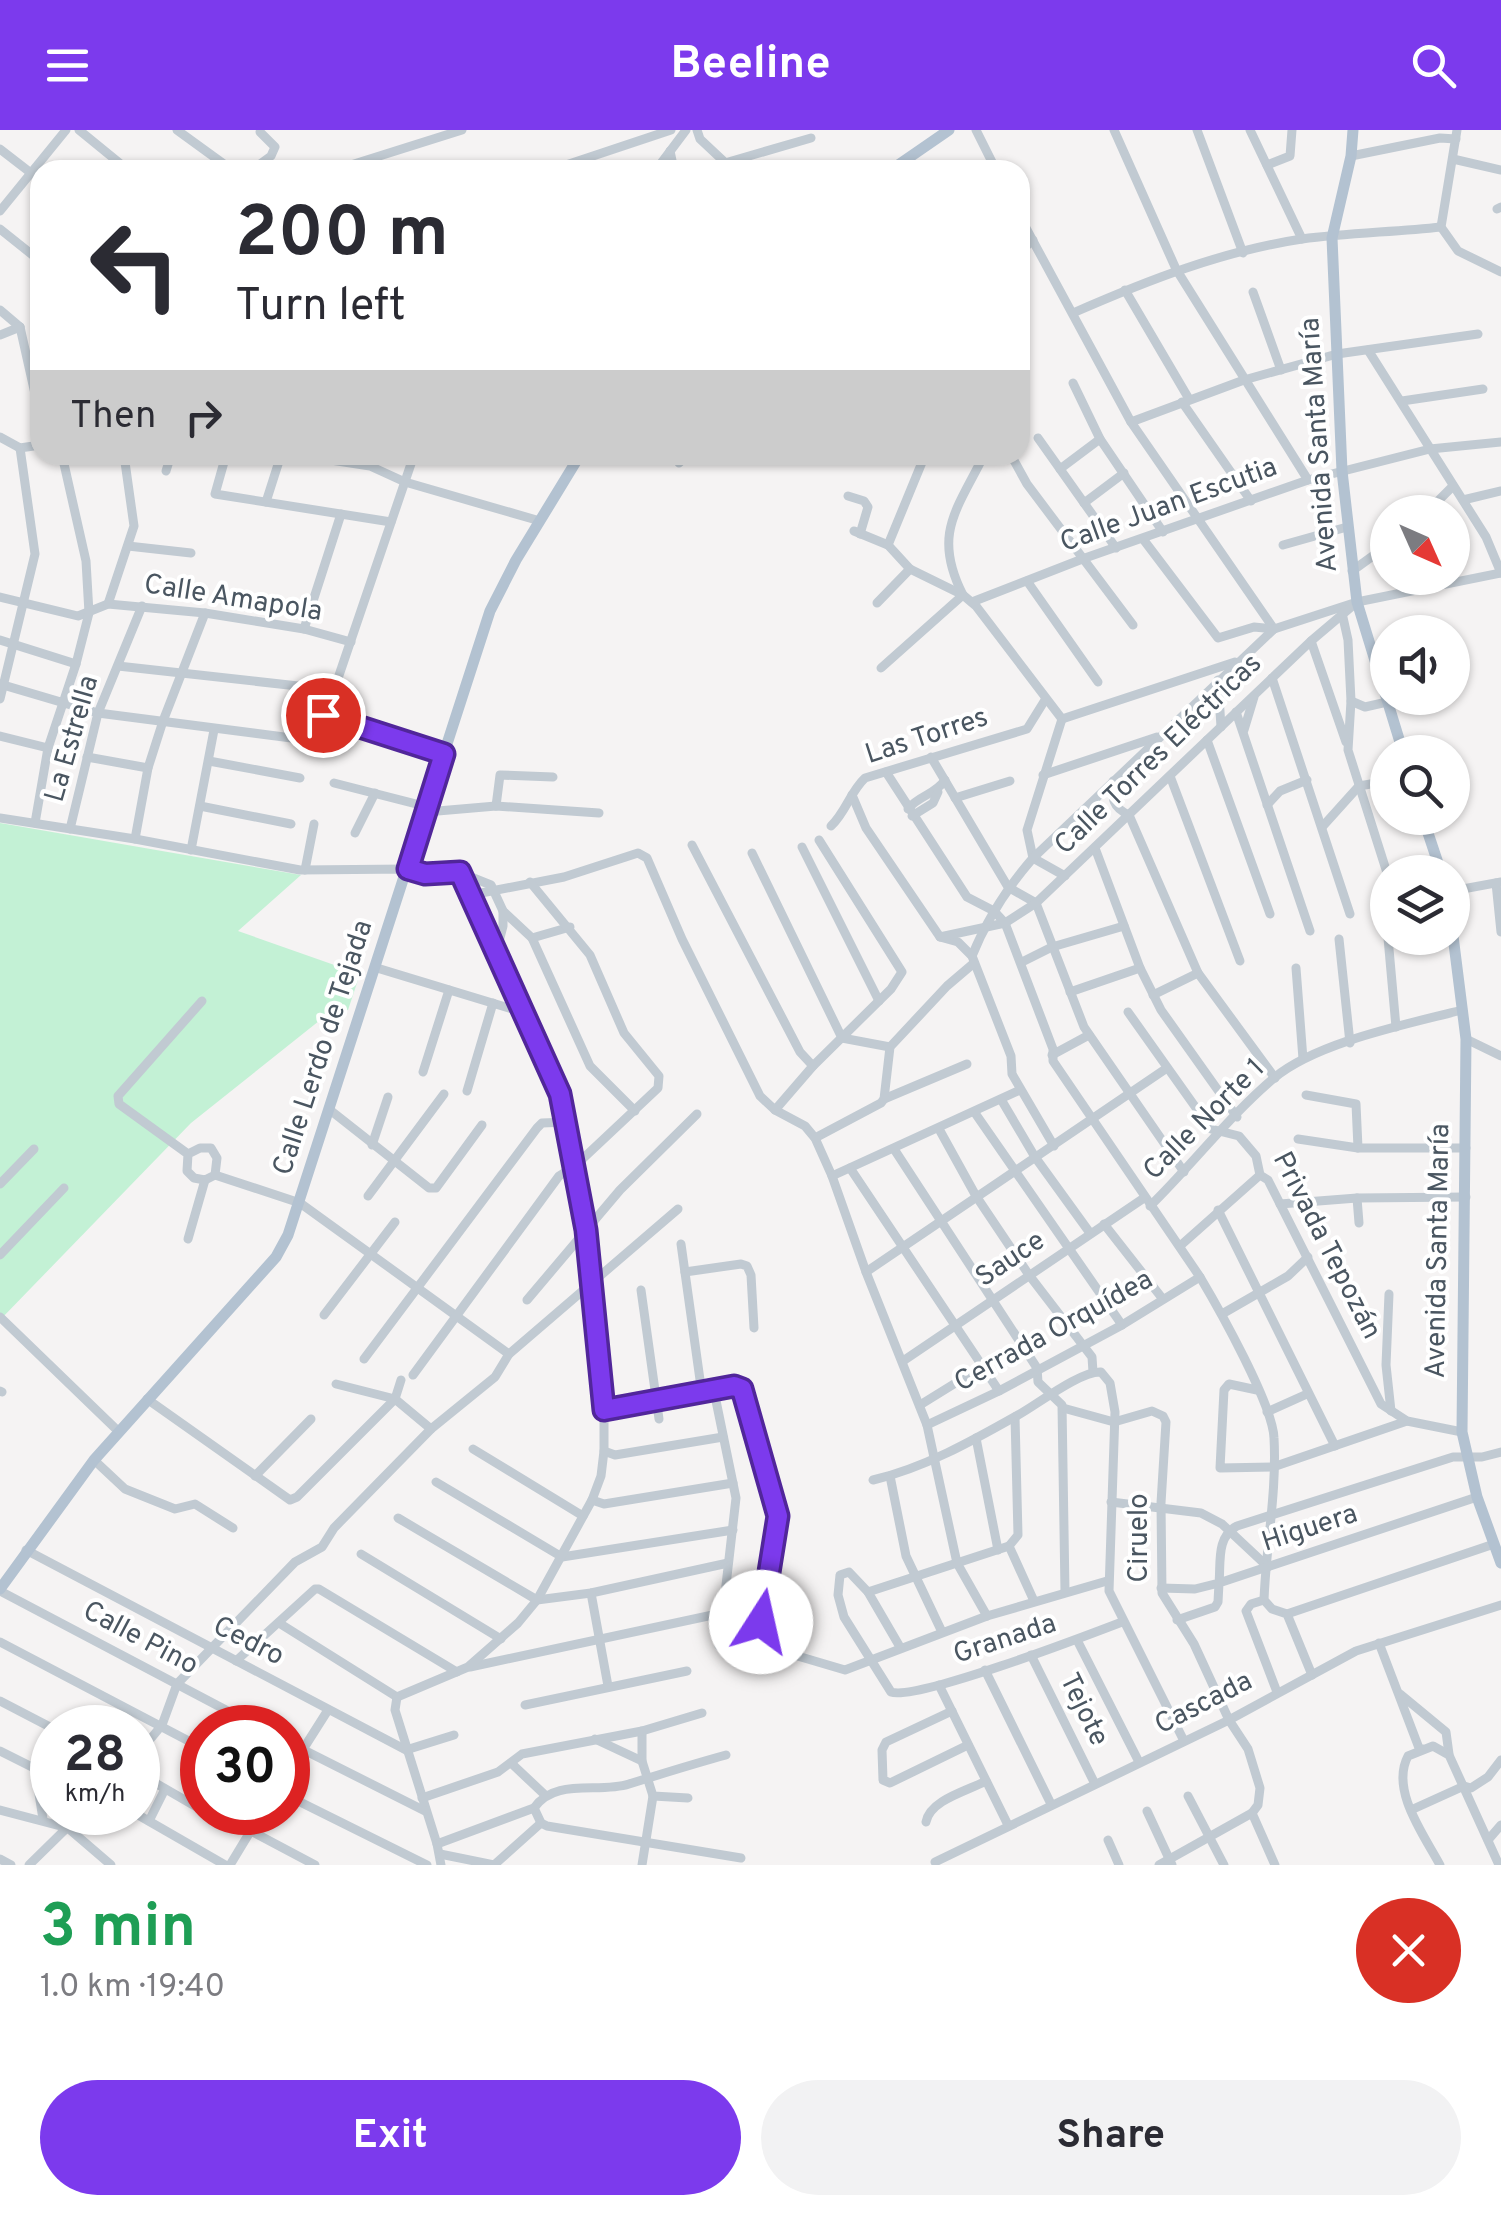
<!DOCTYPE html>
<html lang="en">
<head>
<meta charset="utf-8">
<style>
	body { margin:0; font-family:Overpass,sans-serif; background:#f2f2f3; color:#2b2b33; height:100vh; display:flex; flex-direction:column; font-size:38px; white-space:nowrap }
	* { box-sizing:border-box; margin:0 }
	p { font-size:32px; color:#7c7c81 }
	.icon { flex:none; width:55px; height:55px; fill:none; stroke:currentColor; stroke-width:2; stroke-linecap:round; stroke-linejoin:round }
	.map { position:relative; height:1735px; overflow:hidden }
	.drawer { display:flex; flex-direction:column; background:#fff; flex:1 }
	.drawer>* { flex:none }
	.banner { position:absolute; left:30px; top:30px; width:1000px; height:305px; border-radius:30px; box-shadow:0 2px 8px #0004; background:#fff; color:#2b2b33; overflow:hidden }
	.needle { width:65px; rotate:135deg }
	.controls { position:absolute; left:1370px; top:365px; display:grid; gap:20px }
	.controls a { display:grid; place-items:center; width:100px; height:100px; border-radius:50%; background:#fff; box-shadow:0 2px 8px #0004; font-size:50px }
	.speed { position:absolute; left:30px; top:1575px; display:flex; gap:20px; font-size:50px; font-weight:700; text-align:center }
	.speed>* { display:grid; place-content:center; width:130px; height:130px; border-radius:50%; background:#fff; box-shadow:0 2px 8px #0004; line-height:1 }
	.speed small { font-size:25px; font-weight:400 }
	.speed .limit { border:15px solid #d22; background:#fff; color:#111 }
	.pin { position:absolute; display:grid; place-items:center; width:85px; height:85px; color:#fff; margin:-42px; border:5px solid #fff; border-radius:50%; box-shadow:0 2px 10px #0007 }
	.me { position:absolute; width:110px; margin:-55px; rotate:10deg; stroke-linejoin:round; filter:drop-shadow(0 0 8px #0008) }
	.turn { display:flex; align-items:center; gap:35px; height:210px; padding:0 40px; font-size:45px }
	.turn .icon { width:130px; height:130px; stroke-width:2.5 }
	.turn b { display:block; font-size:70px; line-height:85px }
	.then { display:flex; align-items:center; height:95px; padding:0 40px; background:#0003; gap:20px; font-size:38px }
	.round { display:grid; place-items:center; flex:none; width:105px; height:105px; border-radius:52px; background:#f2f2f3 }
	.overview { display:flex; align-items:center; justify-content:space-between; height:170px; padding:0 40px }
	h1 { font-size:60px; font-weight:700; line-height:75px; color:#1e9e55 }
	.primary-button { display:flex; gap:20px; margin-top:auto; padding:20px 40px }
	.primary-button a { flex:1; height:115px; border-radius:60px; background:#7c3aed; color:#fff; font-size:40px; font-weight:700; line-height:115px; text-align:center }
	.primary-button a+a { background:#f2f2f3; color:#2b2b33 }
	header { display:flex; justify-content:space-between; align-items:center; height:130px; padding:0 40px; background:#7c3aed; color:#fff; font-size:45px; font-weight:700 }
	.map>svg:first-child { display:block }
	.green { fill:#c3f1d5 }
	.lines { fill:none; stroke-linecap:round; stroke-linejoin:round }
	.minor { stroke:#c1cad2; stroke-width:9 }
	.major { stroke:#b3c2d1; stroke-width:11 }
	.route-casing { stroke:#51269a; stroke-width:25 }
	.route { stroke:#7c3aed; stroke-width:18 }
	.labels { text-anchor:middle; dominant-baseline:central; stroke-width:8; stroke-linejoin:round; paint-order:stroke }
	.street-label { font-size:28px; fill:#4a5661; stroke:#fff }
</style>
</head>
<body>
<header><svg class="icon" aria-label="menu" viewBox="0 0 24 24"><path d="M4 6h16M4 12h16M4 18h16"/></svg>Beeline<svg class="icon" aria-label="search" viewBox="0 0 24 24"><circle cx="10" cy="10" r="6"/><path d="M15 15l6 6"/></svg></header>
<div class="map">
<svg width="1501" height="1735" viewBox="0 0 1501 1735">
	<rect width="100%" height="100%" fill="#f5f3f3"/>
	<!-- green -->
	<polygon class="green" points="0,693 301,745 238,801 360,844 348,880 324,887 191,993 0,1190"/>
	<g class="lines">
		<!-- minor -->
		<g class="minor">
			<polyline points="79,0 128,40"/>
			<polyline points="177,0 232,40"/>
			<polyline points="697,0 700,9 733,40"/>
			<polyline points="976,0 996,40"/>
			<polyline points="1114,0 1176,139 1308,350"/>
			<polyline points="1197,0 1243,123"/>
			<polyline points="1250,0 1302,109"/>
			<polyline points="1457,0 1441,97 1458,121 1501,142"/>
			<polyline points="0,19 40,50"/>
			<polyline points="670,21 674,40"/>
			<polyline points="1351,26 1440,8 1456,9"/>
			<polyline points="1453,29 1501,40"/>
			<polyline points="725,33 811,8"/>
			<polyline points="1267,35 1290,26 1292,0"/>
			<polyline points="252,40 271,26 275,17 260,2"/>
			<polyline points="335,40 462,0"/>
			<polyline points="551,40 671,0"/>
			<polyline points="656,40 686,0"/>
			<polyline points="1497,79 1501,77"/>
			<polyline points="0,81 66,0"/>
			<polyline points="1020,87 1131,292 1274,499"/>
			<polyline points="0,99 40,131"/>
			<polyline points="1020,122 1033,110"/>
			<polyline points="1125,160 1189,269"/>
			<polyline points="1253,162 1281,240"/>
			<polyline points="0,180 20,197"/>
			<path d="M1073,183c73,-32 149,-62 229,-74 46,-6 93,-7 139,-12"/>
			<polyline points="20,197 40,286"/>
			<polyline points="0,205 20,197"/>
			<polyline points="1368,220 1486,407 1501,443"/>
			<polyline points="1073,253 1100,309 1163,402"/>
			<polyline points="1402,271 1483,259"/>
			<polyline points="1182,272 1251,371"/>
			<polyline points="1131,292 1244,250 1337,224 1478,204"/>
			<polyline points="0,307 20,318 40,315"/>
			<polyline points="1038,308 1116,418"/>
			<polyline points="226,325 215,364 391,392"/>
			<polyline points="298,325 370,336 405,352 540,391"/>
			<polyline points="1011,325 1027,354 1133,495"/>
			<polyline points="679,333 687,325"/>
			<polyline points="1060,339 1100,309"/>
			<polyline points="166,341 171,325"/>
			<polyline points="848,366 864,371 868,377 860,404"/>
			<polyline points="1463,370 1501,361"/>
			<polyline points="266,372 281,325"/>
			<polyline points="1084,373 1124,343"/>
			<polyline points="1427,382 1453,356"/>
			<polyline points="854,401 888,415 910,439 963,465 976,476 1062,589 1027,700 1033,728 1065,746"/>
			<polyline points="1143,409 1218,508 1254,497 1274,499 1357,472 1501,443"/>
			<polyline points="888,415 925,325"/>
			<polyline points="1283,415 1347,397"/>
			<polyline points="128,416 191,423"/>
			<polyline points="1352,441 1388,415"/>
			<polyline points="1027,451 1098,552"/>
			<polyline points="0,467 78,486 108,474 205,483 304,499 351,512"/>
			<polyline points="972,472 1085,428 1308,350 1430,319 1501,312"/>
			<polyline points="877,473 910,439"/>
			<polyline points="108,474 134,396 124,325"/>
			<polyline points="1342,483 1348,510 1351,571 1348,620 1388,746"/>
			<polyline points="304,499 341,384"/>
			<polyline points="0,510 76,534"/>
			<polyline points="1311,511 1346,612"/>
			<polyline points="118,536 334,560"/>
			<path d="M881,538l82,-73c-31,-61 -6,-85 21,-140"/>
			<polyline points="1272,548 1350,784"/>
			<polyline points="1218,550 1221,597"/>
			<polyline points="0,554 98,583 307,610 334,560 414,325"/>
			<polyline points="0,569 35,424 20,318"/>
			<polyline points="1351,571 1365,577 1387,572"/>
			<polyline points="1236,582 1310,801"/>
			<polyline points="323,585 444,625"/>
			<polyline points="1062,589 1235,532"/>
			<polyline points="1244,600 1254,567"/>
			<polyline points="0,606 48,618"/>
			<polyline points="1207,610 1270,784"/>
			<polyline points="87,627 148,638"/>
			<polyline points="931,627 1008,757 1036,773 1084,897 1184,1042"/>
			<polyline points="209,631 300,648"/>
			<path d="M886,642l81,125 27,14 11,12 48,126v12l147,216c19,32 73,128 74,161 3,54 -8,108 -10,162l8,9 15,5 25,61"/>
			<polyline points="1043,645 1157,607"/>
			<polyline points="1170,646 1240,831"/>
			<path d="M1113,651c-1,18 -1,26 16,34l69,158 77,105"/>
			<polyline points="334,653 428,677"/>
			<polyline points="852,665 866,698 940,807 958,812 972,826 1011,926 1012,944 1054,1016"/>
			<polyline points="955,668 1010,651"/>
			<polyline points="1267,675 1280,661 1307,650"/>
			<polyline points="200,676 291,694"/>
			<polyline points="496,676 500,645 553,647"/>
			<path d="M908,679c11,-14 27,-14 37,-29"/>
			<polyline points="426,682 496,676 599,683"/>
			<polyline points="912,686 933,673 938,662"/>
			<polyline points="0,688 135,709 300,740 408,739 425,743 456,741 491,755 503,781 532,808 590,936 635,981"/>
			<polyline points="35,693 48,618 76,534 89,483 86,431 62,325"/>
			<path d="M831,696c15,-14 19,-34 34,-48l162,-49 18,-29"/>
			<polyline points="1323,696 1359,656 1388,651"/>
			<polyline points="70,699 98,583 142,476"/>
			<polyline points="355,703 375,663"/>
			<polyline points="135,709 148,638 163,591 205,483"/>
			<polyline points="692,715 800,922 813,936"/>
			<polyline points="802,717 879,871"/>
			<polyline points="1095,718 1140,838 1161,880 1237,987"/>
			<polyline points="191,720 214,600"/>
			<polyline points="752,723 842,908 890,917"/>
			<polyline points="305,740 314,694"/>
			<polyline points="1496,753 1501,802"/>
			<polyline points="1452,761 1501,752"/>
			<polyline points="471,765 564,747 638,723 647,728 682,809 760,966 775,980 805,996 815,1008 832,1046 866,1142 927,1295 957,1433 987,1486"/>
			<polyline points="1387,796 1388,798"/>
			<polyline points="940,807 1005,793 1036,773 1311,511 1357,472"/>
			<polyline points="532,808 570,797"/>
			<polyline points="1388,808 1396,897"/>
			<polyline points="1339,809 1350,913"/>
			<polyline points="496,823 503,796 503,781"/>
			<path d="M972,826c15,-37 35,-68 61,-98l241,-229"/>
			<polyline points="1022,832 1052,817 1124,796"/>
			<polyline points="377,838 522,882"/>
			<polyline points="1296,838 1303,929"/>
			<polyline points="1070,862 1140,838"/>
			<polyline points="1153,865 1198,843"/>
			<polyline points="1128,882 1211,999 1239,1006 1256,1026 1260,1045 1268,1050 1381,1274 1407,1291 1462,1302"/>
			<polyline points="1466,909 1501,926"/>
			<polyline points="1052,925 1089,905"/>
			<polyline points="423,942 449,860"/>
			<polyline points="467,961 493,873"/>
			<polyline points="1306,965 1356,974 1358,1018"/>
			<polyline points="884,969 967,934"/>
			<polyline points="1002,971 1035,1027 1090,1103"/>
			<polyline points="330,980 429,1058 436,1058 482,995"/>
			<polyline points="775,980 813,936 891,859 902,842 819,710"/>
			<polyline points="975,983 1122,1195"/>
			<polyline points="939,999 976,1066 1029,1145 1092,1227 1093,1242"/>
			<polyline points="815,1008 881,973 884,969 890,917 947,856 974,833"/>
			<polyline points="1298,1009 1358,1018 1466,1018"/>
			<polyline points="372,1015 388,967"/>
			<polyline points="894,1019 1037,1238 1038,1252 1062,1275 1065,1462"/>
			<polyline points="188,1024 187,1041 194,1048 205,1050 215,1045 217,1028 211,1018 200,1018 188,1024 119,974 118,966 202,871"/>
			<polyline points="850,1038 999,1261"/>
			<polyline points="215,1045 300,1073 509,1224"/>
			<polyline points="832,1046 1020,960"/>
			<polyline points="0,1054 34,1019"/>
			<polyline points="368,1066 444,964"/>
			<polyline points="1357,1068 1359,1093"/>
			<polyline points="1280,1074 1357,1068 1466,1067"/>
			<path d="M1150,1076c42,-41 79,-90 124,-128 43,-36 134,-54 188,-68"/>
			<polyline points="1218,1080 1335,1316"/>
			<polyline points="1104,1094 1162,1168"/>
			<polyline points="188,1109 205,1050"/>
			<polyline points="681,1114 702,1264"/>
			<polyline points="1180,1116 1260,1045"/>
			<polyline points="0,1125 64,1058"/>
			<polyline points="685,1142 741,1134 747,1136 751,1145 754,1198"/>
			<polyline points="866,1142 1167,938"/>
			<polyline points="641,1160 659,1289"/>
			<polyline points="1389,1164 1386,1235 1391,1281"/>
			<polyline points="527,1170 620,1060 697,984"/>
			<polyline points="1222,1184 1288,1146 1308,1127"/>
			<polyline points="324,1185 395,1092"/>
			<polyline points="0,1187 118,1301"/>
			<polyline points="364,1229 537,998 542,993 567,992"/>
			<polyline points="903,1231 1144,1068"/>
			<polyline points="413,1245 559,1046 575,1036 658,958 659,946 624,903 590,825 530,752"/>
			<polyline points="336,1254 395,1269 431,1299"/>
			<polyline points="1257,1260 1229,1254 1224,1260 1220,1338 1273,1337 1407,1291"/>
			<polyline points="0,1261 2,1262"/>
			<polyline points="714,1261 736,1368 719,1516"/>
			<polyline points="147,1269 290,1370 297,1367 395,1269 401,1250"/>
			<polyline points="920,1275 983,1236"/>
			<polyline points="1063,1278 1114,1292 1152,1281 1163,1286 1166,1292 1161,1373 1162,1463 1194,1514 1229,1590 1248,1619 1260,1658 1258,1675 1252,1683"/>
			<polyline points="604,1280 734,1256 742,1259 778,1386 762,1500 769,1514 784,1522 845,1540 987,1486 1107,1451"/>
			<polyline points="1267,1282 1307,1264"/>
			<polyline points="1015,1287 1018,1405 1009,1416 1034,1471"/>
			<polyline points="927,1295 999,1261 1122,1195 1200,1147"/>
			<polyline points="976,1308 998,1420"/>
			<polyline points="473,1319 583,1386"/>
			<polyline points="604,1321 615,1325 723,1307"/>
			<polyline points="94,1330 125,1359 175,1379 195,1374 233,1398"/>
			<polyline points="255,1346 311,1289"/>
			<polyline points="890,1346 906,1426 942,1502"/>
			<path d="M873,1350c51,-12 99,-39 145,-65 20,-11 62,-44 83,-43l9,11 5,29 -6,179 75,150"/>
			<polyline points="436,1352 562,1427 733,1400"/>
			<polyline points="592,1370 604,1374 733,1353"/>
			<polyline points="1111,1372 1201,1383 1222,1394 1268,1437"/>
			<polyline points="398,1388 537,1470 591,1463 728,1433"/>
			<path d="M1009,1416l-141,46 -19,-20 -9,3 -2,20 6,22 47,75c25,9 197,-57 231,-70"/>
			<polyline points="26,1420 406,1620 454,1605"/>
			<polyline points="361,1424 501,1509"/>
			<path d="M1161,1458l34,1 24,-6c2,-21 -3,-46 18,-57l216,-69h29l19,-5"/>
			<polyline points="0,1461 260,1598"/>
			<polyline points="868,1462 900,1517"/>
			<polyline points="591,1463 608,1556"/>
			<polyline points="1264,1470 1251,1474 1246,1481 1277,1562"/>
			<polyline points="1287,1484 1494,1414"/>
			<polyline points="1177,1490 1215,1477 1218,1472 1219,1453 1477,1367"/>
			<polyline points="279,1493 397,1567"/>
			<polyline points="1077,1510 1139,1632"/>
			<polyline points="0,1512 202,1618"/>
			<polyline points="1379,1513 1419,1618 1423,1619"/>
			<polyline points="1031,1525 1095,1654"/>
			<polyline points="236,1531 315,1459 319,1459 457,1542"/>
			<polyline points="470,1537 722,1483"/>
			<polyline points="985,1540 1051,1674"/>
			<polyline points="939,1555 1008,1695"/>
			<polyline points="1400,1564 1446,1602 1449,1624"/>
			<polyline points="397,1567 468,1537 518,1493 537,1470 592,1370 601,1346 604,1321 604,1280 592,1152 561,964 461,742"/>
			<polyline points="397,1567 395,1580 437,1714 441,1735"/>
			<polyline points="0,1571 52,1598"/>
			<polyline points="525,1575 687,1541"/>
			<polyline points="952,1581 886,1612 882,1620 883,1650 890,1653 968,1615"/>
			<polyline points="642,1601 642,1631 653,1666 688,1668"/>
			<polyline points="595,1609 642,1631"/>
			<polyline points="288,1612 425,1681"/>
			<polyline points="0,1621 52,1647"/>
			<polyline points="138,1624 162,1595 177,1554 295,1432 322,1417 334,1398 431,1299 495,1247 509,1224 678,1079"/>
			<polyline points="511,1633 545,1665"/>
			<polyline points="35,1639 43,1689"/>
			<polyline points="138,1643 202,1680"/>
			<polyline points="288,1643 328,1580"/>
			<polyline points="288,1666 427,1735"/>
			<polyline points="1188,1666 1224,1735"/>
			<polyline points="422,1668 498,1642 522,1624 642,1601 702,1583"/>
			<polyline points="534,1678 541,1693 547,1696 741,1728"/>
			<polyline points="0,1680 68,1698 111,1735"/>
			<polyline points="1411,1680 1464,1656 1471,1658 1488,1647 1501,1630"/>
			<polyline points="1147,1681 1172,1735"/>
			<polyline points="133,1682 225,1735"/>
			<polyline points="1252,1683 1275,1735"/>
			<polyline points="149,1691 165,1659"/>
			<path d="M926,1692c4,-22 41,-31 60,-41"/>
			<polyline points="251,1701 315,1735"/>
			<polyline points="1108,1710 1119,1735"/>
			<polyline points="1488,1710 1501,1695"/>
			<path d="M437,1714l97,-36c21,-31 65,-14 95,-24 32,-10 64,-20 97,-29"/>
			<polyline points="440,1724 494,1735 541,1693"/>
			<polyline points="0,1729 11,1735"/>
			<polyline points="935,1732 1229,1590 1356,1521 1501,1475"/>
			<polyline points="29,1735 83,1682"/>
			<polyline points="230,1735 262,1682"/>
			<polyline points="642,1735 653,1666"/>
			<polyline points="1159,1735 1252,1683"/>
			<path d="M1440,1735c-16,-30 -50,-75 -32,-109l25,-10 16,9 50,110"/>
		</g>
		<!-- major -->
		<g class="major">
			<polyline points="1353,0 1351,26 1332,108 1342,341 1357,472 1403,622"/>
			<polyline points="891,40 949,0"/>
			<polyline points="1423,688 1441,742"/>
			<polyline points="1452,798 1466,909 1462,1302 1477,1367 1501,1433"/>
			<polyline points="0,1459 94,1330 276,1127 288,1105 490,481 516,430 580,325"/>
		</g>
	</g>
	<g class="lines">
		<defs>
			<polyline id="route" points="323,585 444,624 408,739 425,744 460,742 560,964 586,1100 604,1280 734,1256 742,1259 778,1386 761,1492"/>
		</defs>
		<!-- route casing -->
		<use href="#route" class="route-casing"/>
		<!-- route -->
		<use href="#route" class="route"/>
	</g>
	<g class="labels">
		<!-- street labels -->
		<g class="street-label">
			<text transform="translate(1320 315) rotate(-94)">Avenida Santa María</text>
			<text transform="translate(1169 376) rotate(-20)">Calle Juan Escutia</text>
			<text transform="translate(233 469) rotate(9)">Calle Amapola</text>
			<text transform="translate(927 607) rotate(-18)">Las Torres</text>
			<text transform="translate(73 609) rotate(-74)">La Estrella</text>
			<text transform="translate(1159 625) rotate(-44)">Calle Torres Eléctricas</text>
			<text transform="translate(324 918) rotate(-72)">Calle Lerdo de Tejada</text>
			<text transform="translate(1205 990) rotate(-45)">Calle Norte 1</text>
			<text transform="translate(1326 1116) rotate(63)">Privada Tepozán</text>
			<text transform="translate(1439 1121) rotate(-89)">Avenida Santa María</text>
			<text transform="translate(1011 1130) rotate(-34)">Sauce</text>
			<text transform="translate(1054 1202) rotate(-29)">Cerrada Orquídea</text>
			<text transform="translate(1310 1399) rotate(-18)">Higuera</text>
			<text transform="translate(1140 1408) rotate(-90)">Ciruelo</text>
			<text transform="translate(140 1509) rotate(28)">Calle Pino</text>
			<text transform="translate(1005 1510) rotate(-18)">Granada</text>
			<text transform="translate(248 1512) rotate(27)">Cedro</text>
			<text transform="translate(1204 1574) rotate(-27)">Cascada</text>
			<text transform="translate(1083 1580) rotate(64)">Tejote</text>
		</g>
	</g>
</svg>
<div class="controls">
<a><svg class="needle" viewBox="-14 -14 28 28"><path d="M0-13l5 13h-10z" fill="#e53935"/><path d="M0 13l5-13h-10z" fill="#7c7c81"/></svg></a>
<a><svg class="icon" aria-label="sound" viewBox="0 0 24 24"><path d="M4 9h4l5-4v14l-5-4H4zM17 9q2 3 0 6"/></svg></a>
<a><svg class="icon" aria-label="search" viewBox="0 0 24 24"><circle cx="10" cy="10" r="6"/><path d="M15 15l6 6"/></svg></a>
<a><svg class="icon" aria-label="layers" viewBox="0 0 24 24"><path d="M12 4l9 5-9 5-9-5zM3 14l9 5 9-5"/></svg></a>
</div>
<div class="speed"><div>28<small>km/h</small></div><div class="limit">30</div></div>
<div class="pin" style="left:323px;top:585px;background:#d93025"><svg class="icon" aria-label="arrive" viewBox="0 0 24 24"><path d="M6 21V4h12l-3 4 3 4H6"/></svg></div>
<svg class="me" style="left:761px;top:1492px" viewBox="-20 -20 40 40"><circle r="19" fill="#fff"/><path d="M0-13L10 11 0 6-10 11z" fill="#7c3aed"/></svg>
<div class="banner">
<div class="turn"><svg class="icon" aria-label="left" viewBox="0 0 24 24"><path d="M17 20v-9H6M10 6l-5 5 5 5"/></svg><div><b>200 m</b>Turn left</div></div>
<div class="then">Then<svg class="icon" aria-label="right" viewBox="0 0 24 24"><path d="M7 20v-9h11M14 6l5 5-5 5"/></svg></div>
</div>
</div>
<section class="drawer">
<div class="overview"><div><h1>3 min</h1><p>1.0 km · 19:40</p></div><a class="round" style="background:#d93025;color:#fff"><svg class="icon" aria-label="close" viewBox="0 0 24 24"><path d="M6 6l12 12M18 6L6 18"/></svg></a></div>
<div class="primary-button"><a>Exit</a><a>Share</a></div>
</section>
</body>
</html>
